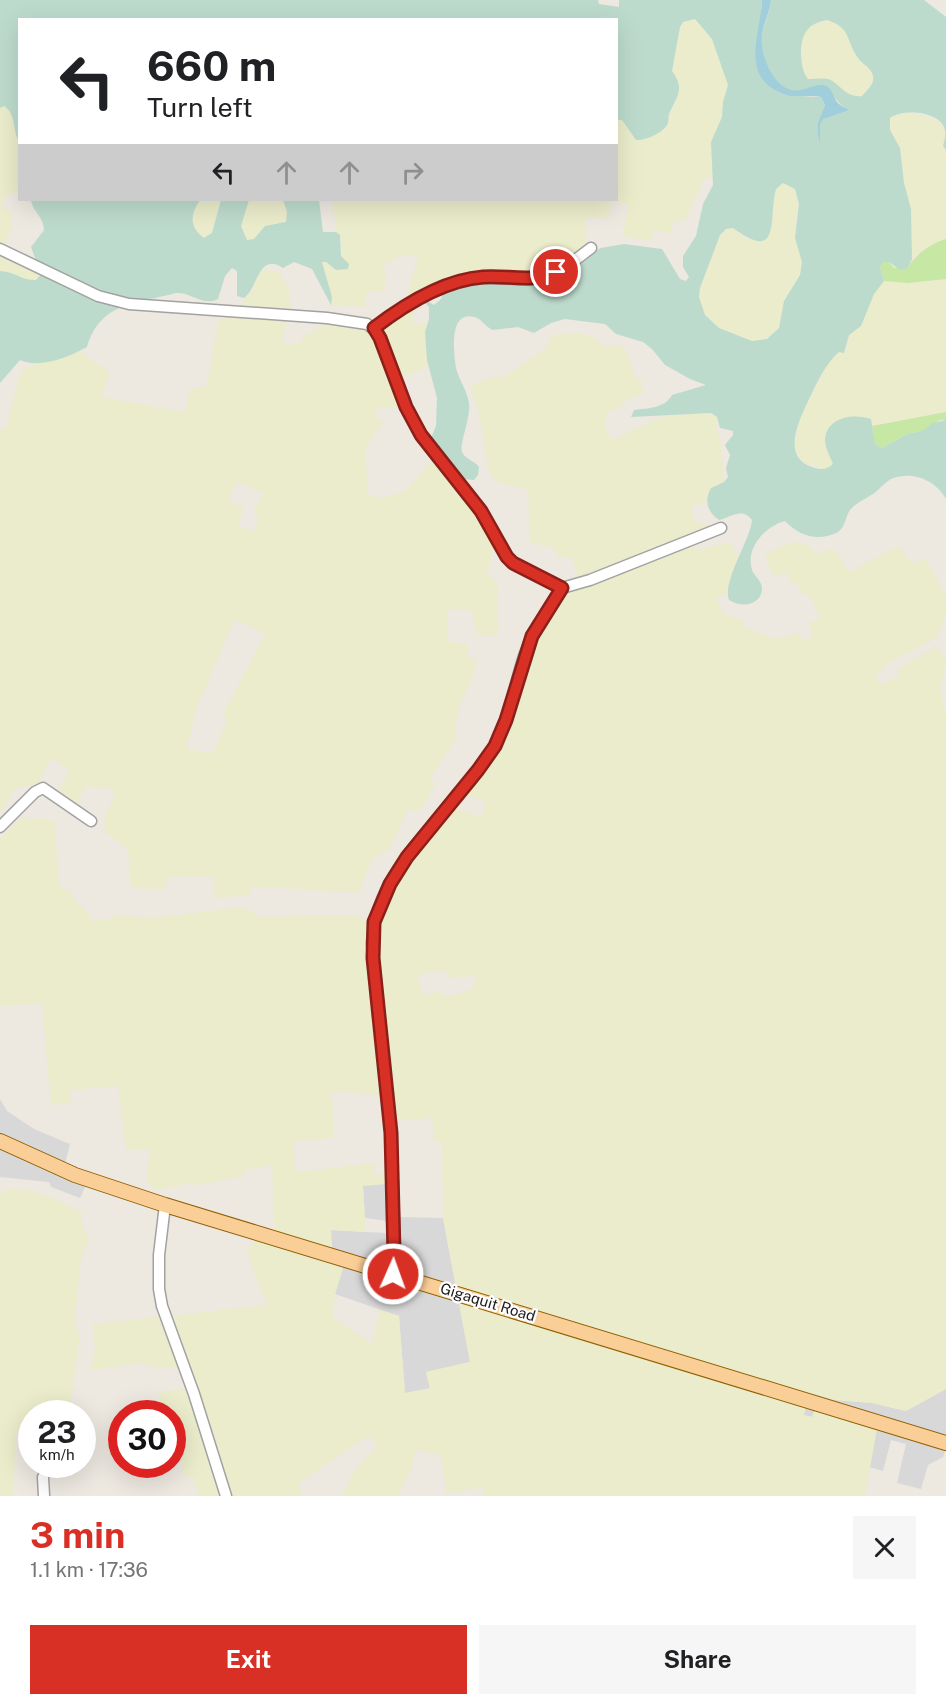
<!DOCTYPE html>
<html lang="en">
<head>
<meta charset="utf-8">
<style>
	body { margin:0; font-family:"Public Sans",sans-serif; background:#f6f6f6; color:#202124; height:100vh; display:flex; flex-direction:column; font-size:22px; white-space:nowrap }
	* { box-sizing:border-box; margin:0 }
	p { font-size:20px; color:#757577 }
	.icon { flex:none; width:33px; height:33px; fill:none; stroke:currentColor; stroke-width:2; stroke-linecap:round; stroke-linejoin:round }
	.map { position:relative; height:1496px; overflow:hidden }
	.panel { display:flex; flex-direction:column; background:#fff; flex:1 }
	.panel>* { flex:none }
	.top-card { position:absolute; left:18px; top:18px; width:600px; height:183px; border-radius:0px; box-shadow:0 6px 24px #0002; background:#fff; color:#202124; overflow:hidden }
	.speed { position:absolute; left:18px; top:1400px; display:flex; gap:12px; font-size:30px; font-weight:700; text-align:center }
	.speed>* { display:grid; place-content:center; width:78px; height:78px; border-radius:50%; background:#fff; box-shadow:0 6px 24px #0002; line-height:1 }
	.speed small { font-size:15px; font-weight:400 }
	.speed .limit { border:9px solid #d22; background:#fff; color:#111 }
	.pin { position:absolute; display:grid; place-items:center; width:51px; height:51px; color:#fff; margin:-26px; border:3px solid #fff; border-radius:50%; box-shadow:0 2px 6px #0007 }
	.me { position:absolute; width:66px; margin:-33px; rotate:2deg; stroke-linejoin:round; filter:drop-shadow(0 0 4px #0008) }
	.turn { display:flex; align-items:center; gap:21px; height:126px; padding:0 30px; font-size:27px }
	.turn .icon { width:78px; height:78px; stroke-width:2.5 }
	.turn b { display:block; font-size:42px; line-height:51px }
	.lanes { display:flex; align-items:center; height:57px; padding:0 30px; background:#0003; justify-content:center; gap:30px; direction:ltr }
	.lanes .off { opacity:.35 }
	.round { display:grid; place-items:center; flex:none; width:63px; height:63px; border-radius:0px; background:#f6f6f6 }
	.summary { display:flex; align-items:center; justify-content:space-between; height:102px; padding:0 30px }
	h1 { font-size:36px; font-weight:700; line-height:45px; color:#d93025 }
	.cta { display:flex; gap:12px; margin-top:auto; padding:12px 30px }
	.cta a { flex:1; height:69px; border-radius:0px; background:#d93025; color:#fff; font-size:24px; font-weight:700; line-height:69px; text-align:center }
	.cta a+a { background:#f6f6f6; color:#202124 }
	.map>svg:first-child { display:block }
	.residential { fill:#d9d8d8 }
	.farmland { fill:#eaeccb; fill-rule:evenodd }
	.grass { fill:#c7e7a5 }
	.wetland { fill:#bddbcd; fill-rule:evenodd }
	.water { fill:#a0ceda }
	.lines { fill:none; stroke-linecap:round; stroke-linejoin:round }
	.minor-casing { stroke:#a2a2a2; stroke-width:13 }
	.major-casing { stroke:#905f02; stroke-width:16 }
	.minor { stroke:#fff; stroke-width:10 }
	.major { stroke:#face97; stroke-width:14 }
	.route-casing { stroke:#8d1f18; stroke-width:15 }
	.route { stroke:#d93025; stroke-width:10 }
	.labels { text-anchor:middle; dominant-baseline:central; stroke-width:4.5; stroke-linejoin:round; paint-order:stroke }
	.street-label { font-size:15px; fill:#1b1b1b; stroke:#fff }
</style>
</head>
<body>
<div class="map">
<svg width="946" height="1496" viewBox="0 0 946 1496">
	<rect width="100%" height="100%" fill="#ede8e0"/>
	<!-- residential -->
	<g class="residential">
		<polygon points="0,1099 7,1111 34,1129 70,1144 64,1168 89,1178 80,1198 51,1187 49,1182 0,1177"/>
		<polygon points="395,1183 395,1217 443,1218 470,1362 426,1372 430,1388 405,1393 399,1316 335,1294 347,1256 332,1252 331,1230 386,1233 387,1221 365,1218 363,1186"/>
		<polygon points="946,1389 946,1449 943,1457 928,1465 921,1489 897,1483 906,1444 891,1440 883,1471 869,1467 878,1423 817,1405 812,1417 803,1415 810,1393 835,1400 872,1403 906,1411"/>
	</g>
	<!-- farmland -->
	<g class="farmland">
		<path d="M689,19h6l17,20 16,46 -5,17 -1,15 -11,25 2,36h-8l-19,40 -6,4h-7l-3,12 -16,-4 -4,11 -27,-5 5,-32 -18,-2 -1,16 -24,-1 1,29 -17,16 -31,17 -58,-2 -67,26 1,21 12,-1 2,44 -23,9 -7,9 8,22h-28l-3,10 9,4 -19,27 3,45 6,4 8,1 24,-7 29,-34 61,80 -9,36 11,12 -1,50 -20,1 -6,-26h-24l1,32 20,2 -1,13 10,2 -8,27 -9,18 -4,21 -1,16 -25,37 5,7 -15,25 -6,2 -6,-3 -19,40 -17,10 -13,34 -108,-7 -1,9 -35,3 -2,-22 -46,1 -1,12 -35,-1 -3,-39 -22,-16 -2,-14 9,-20 1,-10 -29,-3 -10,24 -19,-13 13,-27 -18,-12 -12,25 -24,6 -15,23v-383l5,1 16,-59 13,-7 46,-13 30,22 -9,24 85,15 3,-23 18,-3 13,-75 22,2 2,-15 6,-3 11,-26 18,3 10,18 2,18 -10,34 18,2 7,-10 18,-8 3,-7 39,7 38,-17 14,-52 -14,-3 -20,10 2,19 -5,9h-14l-2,15 -34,-2 1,-8 -10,-35h4l10,8h6v-30l-6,-8 -3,-32h283l1,-80 5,-1 14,21 5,1 23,-12 11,-25 -3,-33 8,-44 3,-5zM237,482l27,11 -9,15 3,14 -5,10 -15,-6 6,-21 -12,-1 -3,-8zM235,619l30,15 -41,78 3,9 -14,32 -27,-4 12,-45z"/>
		<polygon points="827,20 836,22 849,35 859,61 868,66 873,76 872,84 862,96 855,97 841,90 829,79 808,79 804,74 802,68 801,38 807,28"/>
		<polygon points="4,106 8,108 16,123 17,138 20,141 19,193 7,194 1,206 12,212 12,224 4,247 41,274 36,280 28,280 0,271 0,108"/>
		<polygon points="907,111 940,121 945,130 946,150 946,239 929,247 912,259 911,209 904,183 900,148 894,139 889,124 890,118 894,115"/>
		<polygon points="783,183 796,189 798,195 795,238 802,262 800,275 788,293 779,328 774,334 760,341 752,341 719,328 705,315 699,297 700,288 720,235 726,229 733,228 751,241 772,230 773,199 776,189"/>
		<polygon points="200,200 221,200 212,233 204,238 195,231 192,222 193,212"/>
		<polygon points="249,200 283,200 287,212 287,222 265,226 254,239 246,240 241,226"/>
		<polygon points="946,279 946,412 872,426 871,419 827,430 825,440 833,464 829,468 822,469 803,462 795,447 799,419 830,360 839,352 847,349 849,335 861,326 874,293 884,281 908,283"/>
		<path d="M558,333h25l10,4 13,10 13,-2 6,3 11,31 5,1 2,13 -17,7 -4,6 -16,7 -2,11 7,16 54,-24 42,-3 10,4 1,8 -2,3 4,11 4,43 -7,2 -9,9 -2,9 -15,5 5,17h11l4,9 -20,10 6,6h5l28,-7 9,14 -12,37 -11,6 7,15 18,6 6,9 30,10 21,-6 6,7 10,-5 -6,-11 13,-7 -12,-22 -6,-1 -8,-13 -4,2 -6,-11 -11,5 -9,-19 4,-6 24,-10 13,2 12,10 16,-6 15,24 50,-26 13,18 14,-6 20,39v16l-9,24 -50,27 -8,8 -3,6 5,7 19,-10 -3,-5 39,-24 10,14 -6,33 6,20v676l-40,22 -34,-8 -37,-3 -25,-7 -6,22 8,2 5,-13 61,19 -13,73h-380l-2,-8 -37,5 -5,-38 -26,-5 -3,18 -14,28h-56l13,-26 20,-21 1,-4 -5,-8 -6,1 -67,46 5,12h-103l-8,-20 -8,1 -12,-64 -11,-2 -3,-18 28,-5 -6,-20h-29l-7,-5 -53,7 4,-23 -3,-23 175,-19 -21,-55 9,-10 20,5 -3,-80 -28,6 -1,5 -45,9 -12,-1 -31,6 -9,-9 4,-32 -24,1 -8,-64 -48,4 1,13 -20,2 -9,-102 -42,3v-167l21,-21 27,1 7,4 4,64 10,3 4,8 16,16 1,5 16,1 13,-5 34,3 87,-11 13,4 5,6 101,-2 4,3 7,11 22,-46 59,-78 30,12 5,-15 -25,-9 29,-36 44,-121 29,-45 17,-6 -8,-27h-14l-4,-10 -21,-5 -3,-2 -2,-52 -30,-7 -9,-9 -10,-60 -9,-27 26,-10 7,2 45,-31v-7zM444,970l5,8 27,-2v9l-16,9 -15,2 -7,-4 -15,3 -5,-20zM332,1091l56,5 3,25 41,-3 2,23h8l1,77 27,144 -44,10 4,17 -25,4 -6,-77 -19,-6 -8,34 -39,-26 2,-24 12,-39 -15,-4 -1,-21 35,2 -3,-46 32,-3 -1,-10 -20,2 -1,-12 -78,9 -1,-31 40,-3z"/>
		<polygon points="24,1189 53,1198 81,1212 83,1229 89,1238 88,1247 82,1252 74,1324 80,1335 69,1413 32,1413 31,1434 16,1433 13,1496 0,1496 0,1191"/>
	</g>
	<!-- grass -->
	<g class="grass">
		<path d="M946,239v40l-38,4 -24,-2 -4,-14 3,-6 6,1 5,6h14c5,-12 25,-26 38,-29z"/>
		<polygon points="946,412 946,420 940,420 922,431 907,434 882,448 875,444 872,426"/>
	</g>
	<!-- wetland -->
	<g class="wetland">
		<path d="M0,0h598l1,4 20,3v-7h143l-4,69 35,27 28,1 4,8c-4,14 -12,19 -5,35v-15l3,-7 25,-8c-11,-7 -15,-16 -26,-25 -8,3 -18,7 -28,6 -21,-3 -34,-35 -32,-54 1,-12 8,-24 9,-37h153l22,17v133l-3,-4c1,-4 3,-11 2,-15 -2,-20 -43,-23 -55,-13v12l10,18 4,35 7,26 1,50 -4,9 -8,2 -11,-8h-6l-3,5 4,14 -10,13 -13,32 -12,9 -5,18 -5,-1c-14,12 -22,31 -30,47 -9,20 -29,57 3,68 8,3 15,3 21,-3 -3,-8 -8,-16 -8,-24 1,-23 29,-27 46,-21l4,25 7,4 25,-14 15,-3 11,-8 13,-3v79c-10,-19 -34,-29 -55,-20 -7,4 -12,11 -18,15 -8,5 -17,9 -23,16 -5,8 -5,19 -14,23 -19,9 -38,2 -51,-12 -19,5 -40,26 -33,49 3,7 11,12 10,20 -2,17 -23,17 -33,10 -7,-19 21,-59 23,-80 -10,-13 -20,-3 -33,0 -12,-8 -15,-20 -8,-32l13,-6 4,-5 -2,-9 4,-13 -5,-10 8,-10v-4l-13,-3 -3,-11 -6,-4 -80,4 3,-7c14,-2 30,-1 38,-15l34,-10 -16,-6 -25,-14 -13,-16 -9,-7 -27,-8 -11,-10 -40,-5 -14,4 -17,10 -16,-6 -26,3c-7,-4 -11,-12 -18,-13 -26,-7 -20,37 -18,51 3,12 11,22 13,35 2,14 -10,42 -7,49 3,7 13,9 17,15l-1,8 -4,5 -10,-1 -32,-36 -1,-5 5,-12 1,-28 -10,-38 -2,-28 4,-13v-12l-4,-4 1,-3 8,5 7,-6 3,-8 40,-11 47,2 70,-34 23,-4 38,5 18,30 6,2 3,-4 -6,-10v-11l13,-20 7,-32 10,-19 -2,-43 11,-25 1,-15 5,-17 -16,-46 -17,-20 -12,3 -3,5 -8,44c14,19 4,26 -3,43 -1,3 0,6 -1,9 -3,9 -23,18 -32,17l-14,-20h-5l-1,-100h-596l-1,121c-7,-10 -2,-27 -15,-35l-4,2zM827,20c24,7 19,21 31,38 5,7 13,9 15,18 2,8 -6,14 -11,20 -17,2 -22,-13 -34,-17 -6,-1 -14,0 -20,0 -6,-8 -6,-15 -7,-24 0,-20 5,-31 26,-35zM783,183l12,6 4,15 -4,34 7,24 -2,13 -16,26 -5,27 -12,11 -15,2 -33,-13 -14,-13 -6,-18 1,-9 20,-53 6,-6 7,-1c49,36 35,-10 43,-39z"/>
		<path d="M31,200h169c-10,14 -11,27 4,38l8,-5 9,-33h28l-8,26 6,14 7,-1 11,-13 21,-4 1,-10 -4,-12h36l4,32h13l4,3 1,21 8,8 -1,5 -12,1 -10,-8h-4l10,35 -1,8 -19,-36 -18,-7 -11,6c-25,-17 -25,21 -39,30l-7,-2v-25l-5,-3 -7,8 -7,23c-15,8 -26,-7 -42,-6 -39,11 -75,8 -89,54 -18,10 -47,22 -67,13l-20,23v-112c13,0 23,10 36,9l5,-6 -10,-27 13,-17c-1,-15 -11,-17 -13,-30z"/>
	</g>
	<!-- water -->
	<path class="water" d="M762,0h9c-1,12 -8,24 -9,36 -2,18 10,49 29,54 11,3 21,-6 32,-5 9,1 10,12 14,17 2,3 9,6 12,8l-26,9 -3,6v17c-6,-19 -1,-20 5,-37l-4,-8c-12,-3 -25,2 -37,-3 -46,-17 -23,-60 -22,-94z"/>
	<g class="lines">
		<defs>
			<g id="minor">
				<polyline points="0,249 98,296 129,304 327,318 367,324 378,333 406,407 421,435 481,511 507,557 513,563 562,588"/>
				<path d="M374,328c28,-21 62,-43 97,-49 22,-4 43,2 65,0 20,-2 39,-19 55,-31"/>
				<polyline points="0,827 35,792 43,788 91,821"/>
				<polyline points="165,1205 159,1255 159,1289 162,1306 194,1394 226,1496"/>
				<path d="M393,1274l2,-21 -4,-120 -19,-190c4,-81 85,-131 122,-196 16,-27 20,-61 30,-91 9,-25 24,-46 38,-68l28,-8 131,-52"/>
				<polyline points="43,1477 44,1496"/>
			</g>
			<polyline id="major" points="0,1141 75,1175 165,1205 946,1443"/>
		</defs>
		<!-- minor casing -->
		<use href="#minor" class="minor-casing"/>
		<!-- major casing -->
		<use href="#major" class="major-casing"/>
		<!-- minor -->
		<use href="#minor" class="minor"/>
		<!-- major -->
		<use href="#major" class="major"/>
	</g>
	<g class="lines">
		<defs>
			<path id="route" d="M393,1274l1,-21 -3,-120 -18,-175 1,-36 16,-38 17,-27 71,-87 17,-24 11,-26 26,-84 30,-48 -49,-25 -6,-6 -26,-46 -60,-76 -15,-28 -26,-69 -6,-10c30,-23 69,-48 109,-51 25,-2 49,6 73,-5"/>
		</defs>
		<!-- route casing -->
		<use href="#route" class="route-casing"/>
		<!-- route -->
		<use href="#route" class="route"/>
	</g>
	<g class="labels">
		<!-- street labels -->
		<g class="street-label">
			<text transform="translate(488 1302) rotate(17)">Gigaquit Road</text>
		</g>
	</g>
</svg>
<div class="speed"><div>23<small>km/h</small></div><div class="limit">30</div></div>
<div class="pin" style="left:556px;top:272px;background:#d93025"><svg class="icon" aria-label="arrive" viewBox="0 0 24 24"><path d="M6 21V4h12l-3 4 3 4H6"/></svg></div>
<svg class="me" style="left:393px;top:1274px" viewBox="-20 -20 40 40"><circle r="17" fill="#d93025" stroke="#fff" stroke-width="3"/><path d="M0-11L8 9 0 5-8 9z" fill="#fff"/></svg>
<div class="top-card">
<div class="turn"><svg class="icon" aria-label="left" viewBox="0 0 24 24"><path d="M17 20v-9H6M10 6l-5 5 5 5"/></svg><div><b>660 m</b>Turn left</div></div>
<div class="lanes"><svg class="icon" aria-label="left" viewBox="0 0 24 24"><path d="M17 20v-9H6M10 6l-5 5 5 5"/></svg><svg class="icon off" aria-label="ahead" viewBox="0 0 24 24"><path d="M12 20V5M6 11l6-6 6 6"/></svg><svg class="icon off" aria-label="ahead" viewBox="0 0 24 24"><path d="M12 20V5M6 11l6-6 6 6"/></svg><svg class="icon off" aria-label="right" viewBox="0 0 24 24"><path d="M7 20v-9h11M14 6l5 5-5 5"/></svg></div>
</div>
</div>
<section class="panel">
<div class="summary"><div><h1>3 min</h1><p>1.1 km · 17:36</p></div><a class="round"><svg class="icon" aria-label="close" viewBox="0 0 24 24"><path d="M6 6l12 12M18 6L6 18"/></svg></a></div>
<div class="cta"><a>Exit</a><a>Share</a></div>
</section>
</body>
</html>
